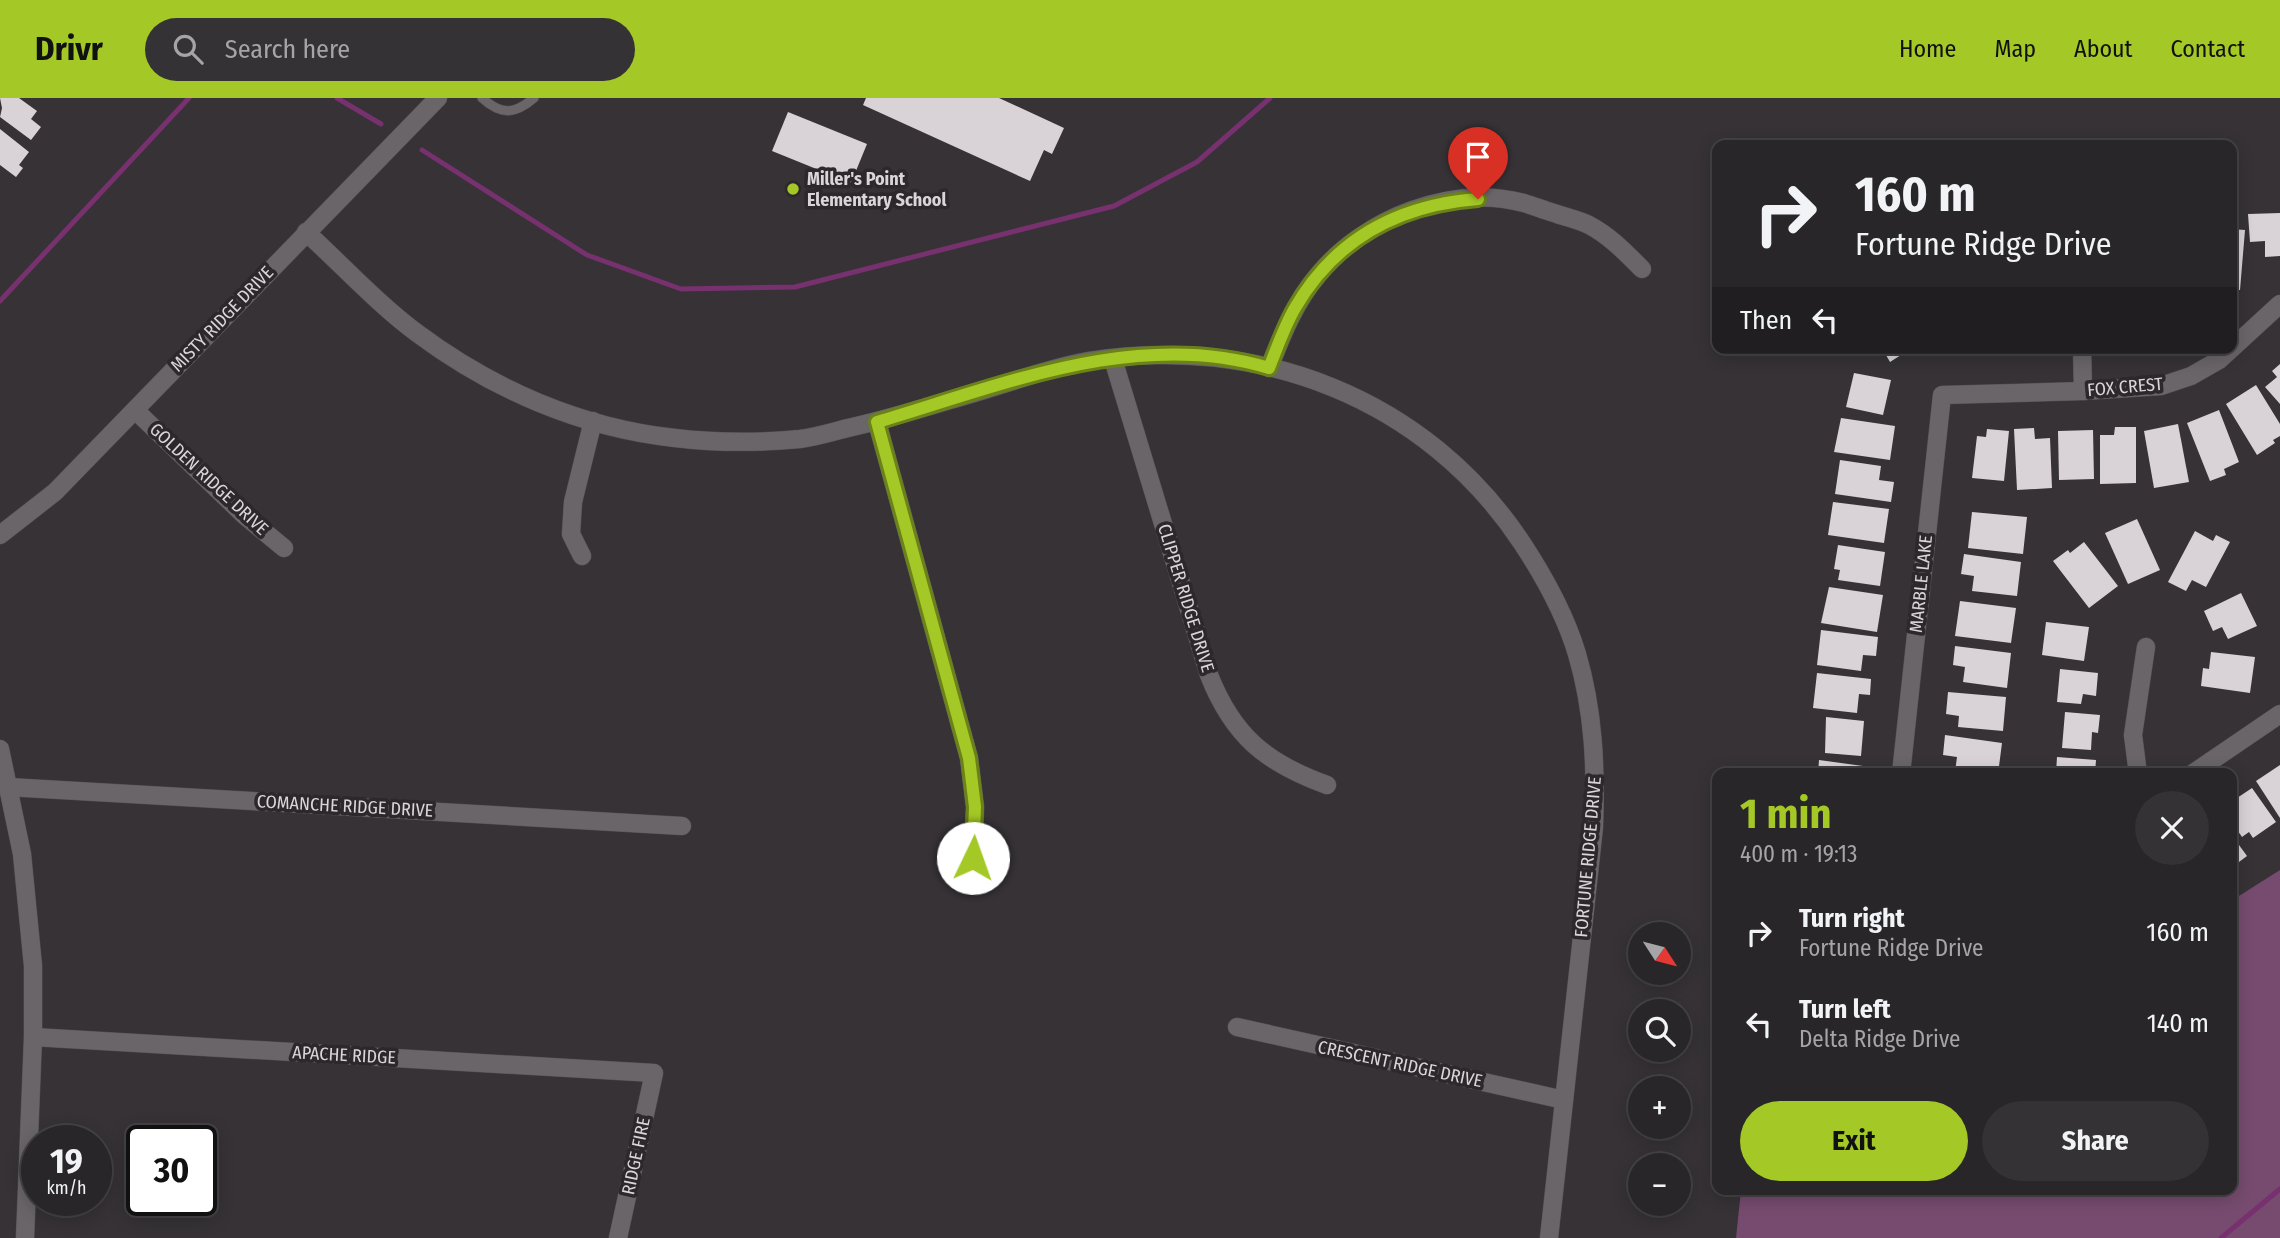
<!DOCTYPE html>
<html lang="en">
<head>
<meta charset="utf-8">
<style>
	body { margin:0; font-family:"Fira Sans Condensed",sans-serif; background:#343234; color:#f1f3f6; height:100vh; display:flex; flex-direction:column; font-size:26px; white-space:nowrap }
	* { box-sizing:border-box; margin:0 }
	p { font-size:23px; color:#a5a5a8 }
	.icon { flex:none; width:38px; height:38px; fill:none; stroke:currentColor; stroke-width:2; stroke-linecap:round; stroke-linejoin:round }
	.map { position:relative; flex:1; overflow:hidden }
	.panel { position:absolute; left:1712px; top:670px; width:525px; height:427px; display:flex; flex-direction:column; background:#282628; border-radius:14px; box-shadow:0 4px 18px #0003,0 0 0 2px #444345 }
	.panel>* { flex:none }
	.banner { position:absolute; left:1712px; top:42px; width:525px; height:214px; border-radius:14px; box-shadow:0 4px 18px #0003,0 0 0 2px #444345; background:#282628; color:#f1f3f6; overflow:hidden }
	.needle { width:46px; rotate:126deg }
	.buttons { position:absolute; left:1628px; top:824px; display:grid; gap:14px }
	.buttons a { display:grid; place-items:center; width:63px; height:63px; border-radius:50%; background:#282628; box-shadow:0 4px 18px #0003,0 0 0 2px #444345; font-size:35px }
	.speed { position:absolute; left:21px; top:1027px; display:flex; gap:14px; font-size:35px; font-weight:700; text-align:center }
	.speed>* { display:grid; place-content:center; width:91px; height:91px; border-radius:50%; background:#282628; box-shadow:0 4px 18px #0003,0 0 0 2px #444345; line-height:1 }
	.speed small { font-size:18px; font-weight:400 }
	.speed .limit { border:4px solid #111; border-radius:10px; background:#fff; color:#111 }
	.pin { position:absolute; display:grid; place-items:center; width:60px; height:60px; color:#fff; margin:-72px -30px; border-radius:50% 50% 50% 0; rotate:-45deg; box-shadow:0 0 7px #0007 }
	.pin .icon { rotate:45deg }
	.me { position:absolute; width:77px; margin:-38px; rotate:3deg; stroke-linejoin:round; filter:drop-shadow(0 0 5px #0008) }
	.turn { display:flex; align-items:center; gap:24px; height:147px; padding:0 28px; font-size:32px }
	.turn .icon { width:91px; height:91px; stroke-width:2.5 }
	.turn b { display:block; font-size:49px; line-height:60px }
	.then { display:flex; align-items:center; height:66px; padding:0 28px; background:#0003; gap:14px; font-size:26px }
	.round { display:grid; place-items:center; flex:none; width:74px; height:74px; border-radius:37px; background:#343234 }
	.head { display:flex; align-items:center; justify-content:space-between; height:119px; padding:0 28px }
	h1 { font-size:42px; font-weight:700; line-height:52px; color:#a4c825 }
	.cta { display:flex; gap:14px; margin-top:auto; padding:14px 28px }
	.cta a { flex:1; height:80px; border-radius:42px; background:#a4c825; color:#111; font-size:28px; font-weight:700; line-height:80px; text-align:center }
	.cta a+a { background:#343234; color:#f1f3f6 }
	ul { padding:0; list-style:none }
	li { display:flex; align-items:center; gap:21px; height:91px; padding:0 28px }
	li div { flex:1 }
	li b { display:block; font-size:26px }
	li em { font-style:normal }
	header { display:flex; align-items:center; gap:42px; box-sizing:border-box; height:98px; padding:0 35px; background:#a4c825; color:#111 }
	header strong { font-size:33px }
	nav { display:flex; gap:38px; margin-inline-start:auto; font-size:24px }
	.search { width:490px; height:63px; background:#343234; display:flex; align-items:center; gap:18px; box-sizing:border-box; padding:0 24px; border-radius:38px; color:#a5a5a8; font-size:26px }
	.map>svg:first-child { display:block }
	.green { fill:#764b6f }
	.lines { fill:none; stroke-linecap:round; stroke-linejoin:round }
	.stream { stroke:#77316e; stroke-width:5 }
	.building { fill:#d9d3d8 }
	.lane-casing { stroke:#524f51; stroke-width:10 }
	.street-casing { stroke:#524f51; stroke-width:19 }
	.lane { stroke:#6a6569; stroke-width:9 }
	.street { stroke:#6a6569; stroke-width:18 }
	.route-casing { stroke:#6b8218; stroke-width:18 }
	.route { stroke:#a4c825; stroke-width:12 }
	.poi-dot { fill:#a4c825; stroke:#2c282c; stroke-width:2.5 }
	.labels { text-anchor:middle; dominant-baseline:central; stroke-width:7; stroke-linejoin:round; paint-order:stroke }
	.poi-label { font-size:18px; font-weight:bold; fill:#d9d6d8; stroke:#2c282c; text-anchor:start }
	.street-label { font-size:18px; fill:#d9d6d8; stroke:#2c282c }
</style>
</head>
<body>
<header>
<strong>Drivr</strong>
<div class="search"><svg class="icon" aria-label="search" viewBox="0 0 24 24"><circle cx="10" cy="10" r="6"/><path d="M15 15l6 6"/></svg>Search here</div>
<nav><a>Home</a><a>Map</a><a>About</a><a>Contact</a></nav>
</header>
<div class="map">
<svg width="2280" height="1140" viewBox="0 0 2280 1140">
	<rect width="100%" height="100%" fill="#363236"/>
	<!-- green -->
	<polygon class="green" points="2280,772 2280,1140 1736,1140 1741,1092 2231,1092 2231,803"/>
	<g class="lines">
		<!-- stream -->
		<g class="stream">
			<polyline points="337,0 381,26"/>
			<polyline points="422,52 587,157 681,191 795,189 1114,108 1197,64 1270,0"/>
			<polyline points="0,203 189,0"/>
			<polyline points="2221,1140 2280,1091"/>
		</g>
	</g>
	<!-- building -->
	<g class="building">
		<polygon points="0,0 19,0 37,13 31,21 41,29 31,42 0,19 2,10"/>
		<polygon points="866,0 999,0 1064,30 1052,56 1044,52 1030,83 863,7"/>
		<polygon points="788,14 867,46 851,85 772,53"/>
		<polygon points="0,31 29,54 19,67 23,70 16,79 0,67"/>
		<polygon points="2280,115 2280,158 2265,159 2265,143 2250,144 2248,116"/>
		<polygon points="2231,131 2245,132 2240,192 2231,191"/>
		<polygon points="1882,250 1912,250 1890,264"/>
		<polygon points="2280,266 2280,306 2265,289 2277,279 2272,273"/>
		<polygon points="1854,275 1891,282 1883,317 1846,309"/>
		<polygon points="2256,287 2280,326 2280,338 2273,342 2275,345 2257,357 2226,306"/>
		<polygon points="2219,312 2239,364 2224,371 2226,377 2210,383 2187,325"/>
		<polygon points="1841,320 1895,328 1890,362 1834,354"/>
		<polygon points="2178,326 2189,384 2154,390 2144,333"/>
		<polygon points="2115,329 2136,329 2136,385 2100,386 2100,337 2114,337"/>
		<polygon points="2034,330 2035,341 2050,340 2052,390 2017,392 2014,331"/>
		<polygon points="1987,331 2009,333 2004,383 1972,380 1977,338 1986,339"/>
		<polygon points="2093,332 2094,381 2059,382 2058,333"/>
		<polygon points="1840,362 1881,368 1879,382 1894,384 1891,404 1835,396"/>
		<polygon points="1833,404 1889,411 1884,445 1828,437"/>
		<polygon points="1972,414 2027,419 2023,456 1968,450"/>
		<polygon points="2137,421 2160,472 2128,486 2105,435"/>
		<polygon points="2195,433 2213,443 2216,437 2230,444 2206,489 2192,482 2186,493 2168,484"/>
		<polygon points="2084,444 2118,488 2089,510 2053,463 2068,452 2070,455"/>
		<polygon points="1838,447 1885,454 1880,488 1838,482 1840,472 1834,471"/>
		<polygon points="1964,456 2021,464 2017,498 1972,493 1974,478 1961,476"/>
		<polygon points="1829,489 1883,497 1877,534 1821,525"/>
		<polygon points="2241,495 2257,528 2228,541 2222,529 2213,533 2204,513"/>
		<polygon points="1960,503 2016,510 2011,545 1955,538"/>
		<polygon points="2046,524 2089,529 2084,563 2042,557"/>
		<polygon points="1821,532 1878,539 1876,558 1863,557 1861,573 1817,567"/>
		<polygon points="1955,548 2011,555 2007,590 1963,584 1965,569 1953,567"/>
		<polygon points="2211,554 2255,559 2250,595 2201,588 2203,570 2209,571"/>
		<polygon points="2060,571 2098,575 2096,598 2083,596 2081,606 2057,604"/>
		<polygon points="1817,575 1871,581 1870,597 1859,596 1857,615 1813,610"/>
		<polygon points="1948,594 2006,599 2003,633 1958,629 1959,618 1946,616"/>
		<polygon points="2065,614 2100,617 2098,635 2092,634 2091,652 2062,650"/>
		<polygon points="1826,619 1864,623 1861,658 1825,655"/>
		<polygon points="1945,637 2002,645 1998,676 1955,674 1957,659 1943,657"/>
		<polygon points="2057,659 2096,662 2095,676 2056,676"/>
		<polygon points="1819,662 1863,668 1862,676 1818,676"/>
		<polygon points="2280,667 2280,720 2256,683"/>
		<polygon points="2252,690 2276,724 2253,740 2249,734 2242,739 2231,723 2231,704"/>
		<polygon points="2231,736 2247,758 2231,770"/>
	</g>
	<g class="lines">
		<defs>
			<path id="lane" d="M482,0c19,17 32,17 52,0"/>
			<g id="street">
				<path d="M306,134c35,32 73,73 111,101 75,56 164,95 258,105 42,5 83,5 125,1 16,-2 32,-7 48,-11 46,-10 91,-25 136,-38 34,-10 69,-23 104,-29 170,-27 338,37 434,182 23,35 43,71 55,111 17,58 19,114 17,173l-45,411"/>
				<polyline points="2082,250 2083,293"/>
				<path d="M1113,261l96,316c24,61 57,88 118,110"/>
				<path d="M1269,270c13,-33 26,-66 49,-93 47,-57 133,-91 206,-72 10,3 20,7 30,10 11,4 25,7 35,12 21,11 37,28 53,44"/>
				<polyline points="135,312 244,417 284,450"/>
				<polyline points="877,324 969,660 975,709 973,760"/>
				<polyline points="0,437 55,394 438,0"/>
				<polyline points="582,458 571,436 573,404 593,323"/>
				<polyline points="0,651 22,756 33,868 33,939 25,1140"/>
				<polyline points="1901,676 1942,297 2083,293 2161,288 2191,278 2219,262 2280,206"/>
				<polyline points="2138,676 2133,637 2146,549"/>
				<polyline points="2192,676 2280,616"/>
				<polyline points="8,689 682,728"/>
				<polyline points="1237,929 1564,1002"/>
				<polyline points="33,939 654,975 618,1140"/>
			</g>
		</defs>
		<!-- lane casing -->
		<use href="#lane" class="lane-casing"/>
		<!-- street casing -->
		<use href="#street" class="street-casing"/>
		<!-- lane -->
		<use href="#lane" class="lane"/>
		<!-- street -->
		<use href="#street" class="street"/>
	</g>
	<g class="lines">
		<defs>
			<path id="route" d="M973,760l2,-51 -6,-49 -92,-336c125,-37 261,-94 392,-54 8,-20 15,-41 26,-60 40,-69 104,-103 183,-109"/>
		</defs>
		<!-- route casing -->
		<use href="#route" class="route-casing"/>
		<!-- route -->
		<use href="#route" class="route"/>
	</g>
	<!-- markers -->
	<circle class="poi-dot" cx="793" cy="91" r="7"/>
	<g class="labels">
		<!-- poi labels -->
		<g class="poi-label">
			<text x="807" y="81">Miller's Point<tspan x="807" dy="21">Elementary School</tspan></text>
		</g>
		<!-- street labels -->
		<g class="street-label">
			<text transform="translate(222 221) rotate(-46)">MISTY RIDGE DRIVE</text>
			<text transform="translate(2125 289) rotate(-5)">FOX CREST</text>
			<text transform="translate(209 381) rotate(43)">GOLDEN RIDGE DRIVE</text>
			<text transform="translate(1921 486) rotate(-84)">MARBLE LAKE</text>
			<text transform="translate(1186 500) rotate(73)">CLIPPER RIDGE DRIVE</text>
			<text transform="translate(345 708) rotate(3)">COMANCHE RIDGE DRIVE</text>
			<text transform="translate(1588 759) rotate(-85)">FORTUNE RIDGE DRIVE</text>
			<text transform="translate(344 957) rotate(3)">APACHE RIDGE</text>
			<text transform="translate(1400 966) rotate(12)">CRESCENT RIDGE DRIVE</text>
			<text transform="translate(636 1058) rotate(-78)">RIDGE FIRE</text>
		</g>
	</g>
</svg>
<div class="buttons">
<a><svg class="needle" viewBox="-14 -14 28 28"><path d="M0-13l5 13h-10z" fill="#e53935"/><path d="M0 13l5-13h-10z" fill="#a5a5a8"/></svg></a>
<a><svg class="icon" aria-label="search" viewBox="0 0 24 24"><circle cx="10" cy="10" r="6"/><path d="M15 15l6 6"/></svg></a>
<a>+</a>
<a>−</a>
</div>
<div class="speed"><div>19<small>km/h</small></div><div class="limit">30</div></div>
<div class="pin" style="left:1478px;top:101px;background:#d93025"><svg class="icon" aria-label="arrive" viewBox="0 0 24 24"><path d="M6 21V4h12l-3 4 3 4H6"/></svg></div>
<svg class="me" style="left:973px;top:760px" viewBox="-20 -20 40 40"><circle r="19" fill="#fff"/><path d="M0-13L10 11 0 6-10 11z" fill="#a4c825"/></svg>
<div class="banner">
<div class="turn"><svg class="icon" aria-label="right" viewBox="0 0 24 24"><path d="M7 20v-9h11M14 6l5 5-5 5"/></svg><div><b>160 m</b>Fortune Ridge Drive</div></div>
<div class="then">Then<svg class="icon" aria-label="left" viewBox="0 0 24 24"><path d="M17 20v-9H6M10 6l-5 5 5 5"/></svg></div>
</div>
<section class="panel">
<div class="head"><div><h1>1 min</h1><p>400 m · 19:13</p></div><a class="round"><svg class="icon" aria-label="close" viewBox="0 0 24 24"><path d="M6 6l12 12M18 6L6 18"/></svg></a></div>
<ul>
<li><svg class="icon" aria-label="right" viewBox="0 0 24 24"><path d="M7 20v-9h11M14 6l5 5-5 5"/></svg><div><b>Turn right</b><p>Fortune Ridge Drive</p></div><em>160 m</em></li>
<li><svg class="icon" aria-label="left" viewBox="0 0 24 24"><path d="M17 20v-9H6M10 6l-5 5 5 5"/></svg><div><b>Turn left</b><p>Delta Ridge Drive</p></div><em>140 m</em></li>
</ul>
<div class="cta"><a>Exit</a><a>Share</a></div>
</section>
</div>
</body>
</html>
